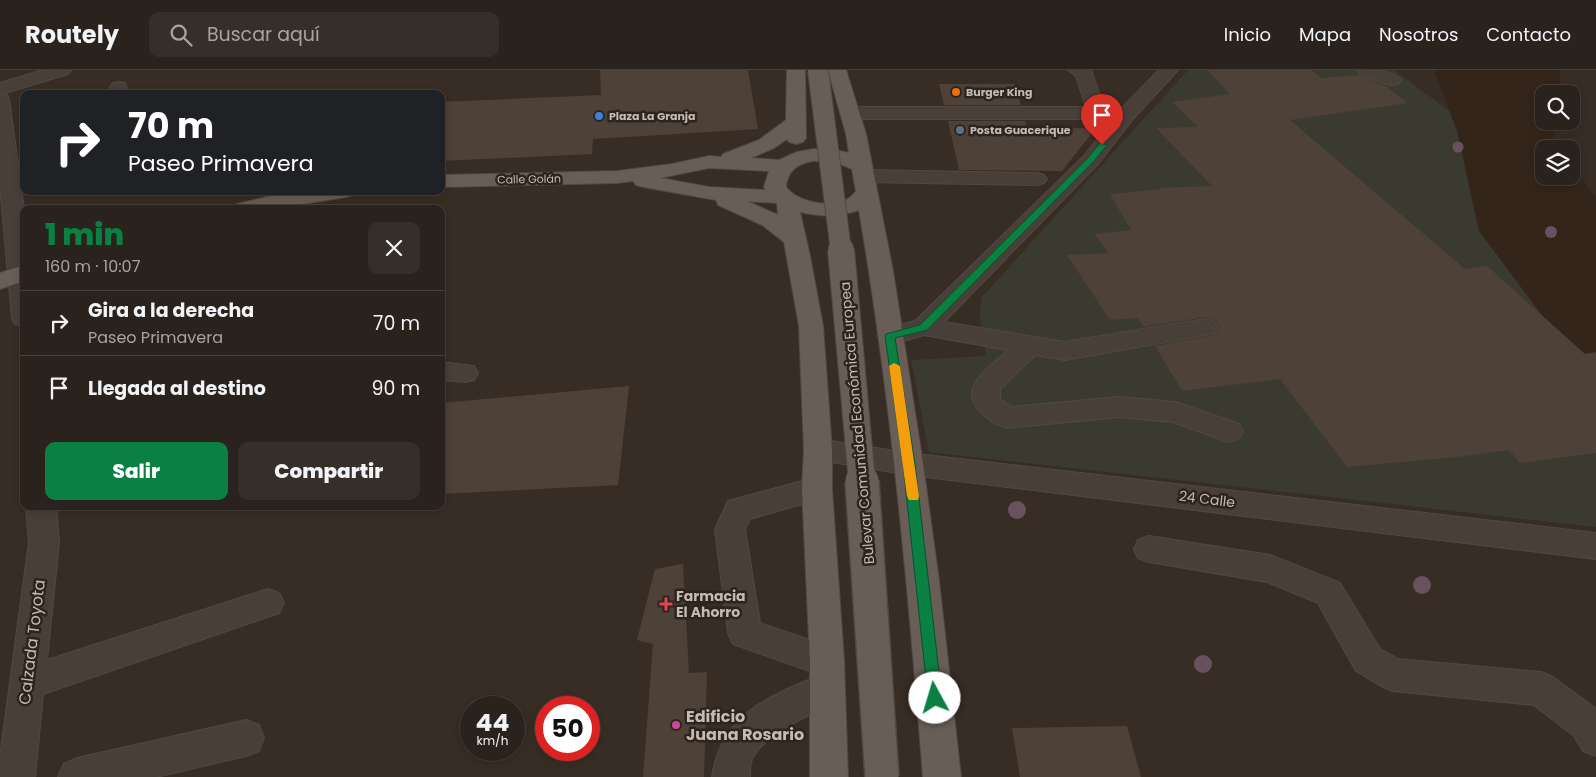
<!DOCTYPE html>
<html lang="es">
<head>
<meta charset="utf-8">
<style>
	body { margin:0; font-family:Poppins,sans-serif; background:#362f29; color:#f1f3f6; height:100vh; display:flex; flex-direction:column; font-size:19px; white-space:nowrap }
	* { box-sizing:border-box; margin:0 }
	p { font-size:16px; color:#a5a4a3 }
	.icon { flex:none; width:28px; height:28px; fill:none; stroke:currentColor; stroke-width:2; stroke-linecap:round; stroke-linejoin:round }
	.map { position:relative; flex:1; overflow:hidden }
	.panel { position:absolute; left:20px; top:135px; width:425px; height:305px; display:flex; flex-direction:column; background:#2a221c; border-radius:10px; box-shadow:0 2px 8px #0003,0 0 0 1px #463f3b }
	.panel>* { flex:none }
	.top-card { position:absolute; left:20px; top:20px; width:425px; height:105px; border-radius:10px; box-shadow:0 2px 8px #0003,0 0 0 1px #463f3b; background:#202124; color:#fff; overflow:hidden }
	.controls { position:absolute; left:1535px; top:15px; display:grid; gap:10px }
	.controls a { display:grid; place-items:center; width:45px; height:45px; border-radius:10px; background:#2a221c; box-shadow:0 2px 8px #0003,0 0 0 1px #463f3b; font-size:25px }
	.speed { position:absolute; left:460px; top:626px; display:flex; gap:10px; font-size:25px; font-weight:700; text-align:center }
	.speed>* { display:grid; place-content:center; width:65px; height:65px; border-radius:50%; background:#2a221c; box-shadow:0 2px 8px #0003,0 0 0 1px #463f3b; line-height:1 }
	.speed small { font-size:12px; font-weight:400 }
	.speed .limit { border:8px solid #d22; background:#fff; color:#111 }
	.pin { position:absolute; display:grid; place-items:center; width:42px; height:42px; color:#fff; margin:-51px -21px; border-radius:50% 50% 50% 0; rotate:-45deg; box-shadow:0 0 5px #0007 }
	.pin .icon { rotate:45deg }
	.me { position:absolute; width:55px; margin:-28px; rotate:354deg; stroke-linejoin:round; filter:drop-shadow(0 0 4px #0008) }
	.turn { display:flex; align-items:center; gap:18px; height:105px; padding:0 25px; font-size:22px }
	.turn .icon { width:65px; height:65px; stroke-width:2.5 }
	.turn b { display:block; font-size:35px; line-height:42px }
	.round { display:grid; place-items:center; flex:none; width:52px; height:52px; border-radius:10px; background:#362f29 }
	.head { display:flex; align-items:center; justify-content:space-between; height:85px; padding:0 25px }
	h1 { font-size:30px; font-weight:800; line-height:38px; color:#0b8043 }
	.cta { display:flex; gap:10px; margin-top:auto; padding:10px 25px }
	.cta a { flex:1; height:58px; border-radius:10px; background:#0b8043; color:#fff; font-size:20px; font-weight:800; line-height:58px; text-align:center }
	.cta a+a { background:#362f29; color:#f1f3f6 }
	ul { padding:0; list-style:none }
	li { display:flex; align-items:center; gap:15px; height:65px; padding:0 25px; border-top:1px solid #463f3b }
	li div { flex:1 }
	li b { display:block; font-size:19px }
	li em { font-style:normal }
	header { display:flex; align-items:center; gap:30px; box-sizing:border-box; height:70px; padding:0 25px; background:#2a221c; border-bottom:1px solid #463f3b }
	header strong { font-size:24px }
	nav { display:flex; gap:28px; margin-inline-start:auto; font-size:18px }
	.search { width:350px; height:45px; background:#362f29; display:flex; align-items:center; gap:12px; box-sizing:border-box; padding:0 18px; border-radius:10px; color:#a5a4a3; font-size:19px }
	.map>svg:first-child { display:block }
	.medical { fill:#3b3a30 }
	.water { fill:#34251a }
	.building { fill:#4e4138 }
	.lines { fill:none; stroke-linecap:round; stroke-linejoin:round }
	.minor-casing { stroke:#524842; stroke-width:2 }
	.major-casing { stroke:#524842; stroke-width:2 }
	.minor { fill:#493f39; fill-rule:evenodd }
	.major { fill:#695e57; fill-rule:evenodd }
	.major-bridge-far2-casing { stroke:#524842; stroke-width:22; stroke-linecap:butt }
	.major-bridge-far1-casing { stroke:#524842; stroke-width:28; stroke-linecap:butt }
	.major-bridge-casing { stroke:#524842; stroke-width:36; stroke-linecap:butt }
	.major-bridge-far2 { stroke:#695e57; stroke-width:20 }
	.major-bridge-far1 { stroke:#695e57; stroke-width:26 }
	.major-bridge { stroke:#695e57; stroke-width:33 }
	.tree { fill:#6a5160 }
	.route { fill:#0b8043; stroke:#07532c }
	.slow { fill:#f59e0b }
	.food-dot { fill:#e8710a; stroke:#2e241e; stroke-width:2 }
	.shop-dot { fill:#3f7fe0; stroke:#2e241e; stroke-width:2 }
	.service-dot { fill:#5c6f8a; stroke:#2e241e; stroke-width:2 }
	.health-dot { fill:#e0444e; stroke:#2e241e; stroke-width:2 }
	.hotel-dot { fill:#d1479c; stroke:#2e241e; stroke-width:2 }
	.labels { text-anchor:middle; dominant-baseline:central; stroke-width:5; stroke-linejoin:round; paint-order:stroke }
	.far-poi-label { font-size:11px; font-weight:bold; fill:#c4bbb4; stroke:#2e241e; text-anchor:start }
	.far-street-label { font-size:11px; fill:#c4bbb4; stroke:#2e241e }
	.street-label { font-size:14px; fill:#c4bbb4; stroke:#2e241e }
	.poi-label { font-size:14px; font-weight:bold; fill:#c4bbb4; stroke:#2e241e; text-anchor:start }
	.near-street-label { font-size:16px; fill:#c4bbb4; stroke:#2e241e }
	.near-poi-label { font-size:16px; font-weight:bold; fill:#c4bbb4; stroke:#2e241e; text-anchor:start }
</style>
</head>
<body>
<header>
<strong>Routely</strong>
<div class="search"><svg class="icon" aria-label="search" viewBox="0 0 24 24"><circle cx="10" cy="10" r="6"/><path d="M15 15l6 6"/></svg>Buscar aquí</div>
<nav><a>Inicio</a><a>Mapa</a><a>Nosotros</a><a>Contacto</a></nav>
</header>
<div class="map">
<svg width="1596" height="707" viewBox="0 0 1596 707">
	<rect width="100%" height="100%" fill="#382d25"/>
	<!-- medical -->
	<polygon class="medical" points="1188,0 1394,0 1455,45 1596,307 1596,457 929,382 911,290 986,286 980,247 981,228"/>
	<!-- water -->
	<polygon class="water" points="1434,0 1561,0 1558,24 1544,24 1544,51 1555,51 1553,69 1560,79 1544,79 1544,106 1571,106 1571,94 1596,128 1596,327 1553,260 1479,161 1457,61"/>
	<!-- building -->
	<g class="building">
		<polygon points="600,0 748,0 758,59 593,69 592,84 441,91 441,32 601,25"/>
		<polygon points="1207,0 1312,0 1321,8 1359,5 1385,16 1408,33 1290,50 1465,199 1487,196 1585,284 1596,282 1596,383 1520,393 1509,380 1457,387 1347,397 1280,309 1182,321 1155,276 1214,265 1219,258 1216,250 1205,247 1143,257 1138,248 1110,250 1067,185 1109,183 1094,164 1131,160 1110,124 1161,119 1160,118 1212,116 1156,58 1198,57 1172,32 1230,24"/>
		<polygon points="939,14 1014,14 1021,35 944,35"/>
		<polygon points="948,51 1025,51 1028,59 1096,58 1062,101 959,100"/>
		<polygon points="629,316 618,415 441,424 441,333"/>
		<polygon points="683,494 689,603 707,602 704,707 643,707 653,574 637,570 655,499"/>
		<polygon points="1127,656 1141,707 1020,707 1012,658"/>
	</g>
	<g class="lines">
		<defs>
			<g id="minor">
				<polygon points="43,0 71,0 68,4 2,24 7,25 9,29 24,139 24,256 15,254 12,248 0,115 0,13"/>
				<polygon points="1068,0 1091,0 1106,43 1104,47 1097,49 850,49 843,47 841,43 843,39 850,37 1086,37 1076,6"/>
				<path d="M1159,0h19l-45,49 -35,45 -154,158 121,20 140,-23 9,2 3,6 -3,6 -9,2 -140,25 -30,-5 -35,34v10l12,8 107,-10 56,5 64,22 4,7 -4,7 -10,4 -56,-20 -54,-5 -112,11c-19,-6 -46,-26 -30,-48 8,-11 21,-20 31,-30l-84,-15 -34,10 -9,-3 -4,-6 4,-6 34,-9 169,-165 35,-45z"/>
				<path d="M1357,0c14,0 35,0 44,10l-3,4 -6,1 -6,-1 -26,-10z"/>
				<polygon points="119,12 125,13 129,24 111,24 110,17 113,13"/>
				<polygon points="864,100 1037,103 1044,105 1047,109 1044,113 1037,115 864,112 857,110 854,106 857,102"/>
				<polygon points="441,292 474,296 478,303 474,310 465,312 441,310"/>
				<polygon points="818,369 909,383 1596,463 1596,489 909,405 808,388 804,380 808,372"/>
				<path d="M817,407l10,4 5,8 -5,8 -77,22 -5,10 15,94 79,27 5,11 -5,11 -6,3 6,2 5,12 -5,12c-22,10 -80,35 -88,61 -1,4 -1,10 -1,15h-38c9,-62 56,-81 109,-102l-88,-31 -5,-11 -13,-104 13,-28z"/>
				<polygon points="26,436 56,436 59,472 47,590 268,519 279,523 284,533 279,543 43,624 35,707 0,707 0,687 29,472"/>
				<polygon points="1149,466 1270,485 1340,513 1380,579 1398,589 1541,602 1553,607 1596,639 1596,686 1583,681 1574,666 1534,635 1393,621 1381,616 1356,601 1318,533 1267,512 1149,492 1138,488 1134,479 1138,470"/>
				<polygon points="246,650 259,655 264,668 259,681 246,686 156,707 58,707 64,694 77,688"/>
			</g>
			<g id="major">
				<path d="M787,0h18l1,68 -3,4 -7,2 -7,-2 -2,-3 -13,9 -23,10 28,2 18,-8 16,-3h19l17,4 -3,-19 -18,-64h18l20,64 27,137 30,193 16,117 22,196h-38c-15,-190 -32,-379 -64,-567 -20,7 -39,7 -59,2l10,44 13,70 9,124v39l12,172 4,116h-38v-116l-8,-172 2,-39 -5,-124 -15,-84 -22,-17 -44,-20 -2,-5 -73,-13 -7,-2 -3,-4 -16,2 -176,4v-12l176,-4 55,-7 37,-8 12,1 2,-3 36,-14 27,-20zM813,91h20l19,8 4,22c-13,21 -58,13 -70,-4 2,-17 11,-23 27,-26zM709,98l60,3 -5,16 2,3 -57,-3 -49,-9zM747,131l30,2 1,13v-1z"/>
				<polygon points="297,121 356,121 353,125 346,127 271,139 234,139 237,134 279,124"/>
				<polygon points="24,195 24,211 0,219 0,203"/>
			</g>
		</defs>
		<!-- minor casing -->
		<use href="#minor" class="minor-casing"/>
		<!-- major casing -->
		<use href="#major" class="major-casing"/>
		<!-- minor -->
		<use href="#minor" class="minor"/>
		<!-- major -->
		<use href="#major" class="major"/>
		<defs>
			<polyline id="major-bridge-far2" points="818,0 841,181"/>
			<polyline id="major-bridge-far1" points="841,180 862,412"/>
			<polyline id="major-bridge" points="862,411 882,707"/>
		</defs>
		<!-- major-bridge-far2 casing -->
		<use href="#major-bridge-far2" class="major-bridge-far2-casing"/>
		<!-- major-bridge-far1 casing -->
		<use href="#major-bridge-far1" class="major-bridge-far1-casing"/>
		<!-- major-bridge casing -->
		<use href="#major-bridge" class="major-bridge-casing"/>
		<!-- major-bridge-far2 -->
		<use href="#major-bridge-far2" class="major-bridge-far2"/>
		<!-- major-bridge-far1 -->
		<use href="#major-bridge-far1" class="major-bridge-far1"/>
		<!-- major-bridge -->
		<use href="#major-bridge" class="major-bridge"/>
	</g>
	<!-- trees -->
	<g class="tree">
		<circle cx="1458" cy="77" r="5.5"/>
		<circle cx="1551" cy="162" r="6"/>
		<circle cx="1017" cy="440" r="9"/>
		<circle cx="1422" cy="515" r="9"/>
		<circle cx="1203" cy="594" r="9"/>
	</g>
	<!-- route -->
	<polygon class="route" points="1100,73 1107,75 1094,91 927,260 895,268 915,394 942,628 940,633 935,635 930,633 928,628 903,394 885,266 886,264 920,255 1088,88"/>
	<!-- slow -->
	<polygon class="slow" points="894,293 900,296 919,426 918,430 909,430 907,426 889,296"/>
	<!-- markers -->
	<circle class="food-dot" cx="956" cy="22" r="5"/>
	<circle class="shop-dot" cx="599" cy="46" r="5"/>
	<circle class="service-dot" cx="960" cy="60" r="5"/>
	<path class="health-dot" d="M663.5 526.5h5v5h5v5h-5v5h-5v-5h-5v-5h5z"/>
	<circle class="hotel-dot" cx="676" cy="655" r="5"/>
	<g class="labels">
		<!-- far-poi labels -->
		<g class="far-poi-label">
			<text x="966" y="22">Burger King</text>
			<text x="609" y="46">Plaza La Granja</text>
			<text x="970" y="60">Posta Guacerique</text>
		</g>
		<!-- far-street labels -->
		<g class="far-street-label">
			<text transform="translate(529 109) rotate(-1)">Calle Golán</text>
		</g>
		<!-- street labels -->
		<g class="street-label">
			<text transform="translate(857 353) rotate(-95)">Bulevar Comunidad Económica Europea</text>
			<text transform="translate(1207 429) rotate(7)">24 Calle</text>
		</g>
		<!-- poi labels -->
		<g class="poi-label">
			<text x="676" y="526">Farmacia<tspan x="676" dy="16">El Ahorro</tspan></text>
		</g>
		<!-- near-street labels -->
		<g class="near-street-label">
			<text transform="translate(32 572) rotate(-83)">Calzada Toyota</text>
		</g>
		<!-- near-poi labels -->
		<g class="near-poi-label">
			<text x="686" y="646">Edificio<tspan x="686" dy="18">Juana Rosario</tspan></text>
		</g>
	</g>
</svg>
<div class="controls">
<a><svg class="icon" aria-label="search" viewBox="0 0 24 24"><circle cx="10" cy="10" r="6"/><path d="M15 15l6 6"/></svg></a>
<a><svg class="icon" aria-label="layers" viewBox="0 0 24 24"><path d="M12 4l9 5-9 5-9-5zM3 14l9 5 9-5"/></svg></a>
</div>
<div class="speed"><div>44<small>km/h</small></div><div class="limit">50</div></div>
<div class="pin" style="left:1102px;top:75px;background:#d93025"><svg class="icon" aria-label="arrive" viewBox="0 0 24 24"><path d="M6 21V4h12l-3 4 3 4H6"/></svg></div>
<svg class="me" style="left:935px;top:628px" viewBox="-20 -20 40 40"><circle r="19" fill="#fff"/><path d="M0-13L10 11 0 6-10 11z" fill="#0b8043"/></svg>
<div class="top-card">
<div class="turn"><svg class="icon" aria-label="right" viewBox="0 0 24 24"><path d="M7 20v-9h11M14 6l5 5-5 5"/></svg><div><b>70 m</b>Paseo Primavera</div></div>
</div>
<section class="panel">
<div class="head"><div><h1>1 min</h1><p>160 m · 10:07</p></div><a class="round"><svg class="icon" aria-label="close" viewBox="0 0 24 24"><path d="M6 6l12 12M18 6L6 18"/></svg></a></div>
<ul>
<li><svg class="icon" aria-label="right" viewBox="0 0 24 24"><path d="M7 20v-9h11M14 6l5 5-5 5"/></svg><div><b>Gira a la derecha</b><p>Paseo Primavera</p></div><em>70 m</em></li>
<li><svg class="icon" aria-label="arrive" viewBox="0 0 24 24"><path d="M6 21V4h12l-3 4 3 4H6"/></svg><div><b>Llegada al destino</b></div><em>90 m</em></li>
</ul>
<div class="cta"><a>Salir</a><a>Compartir</a></div>
</section>
</div>
</body>
</html>
